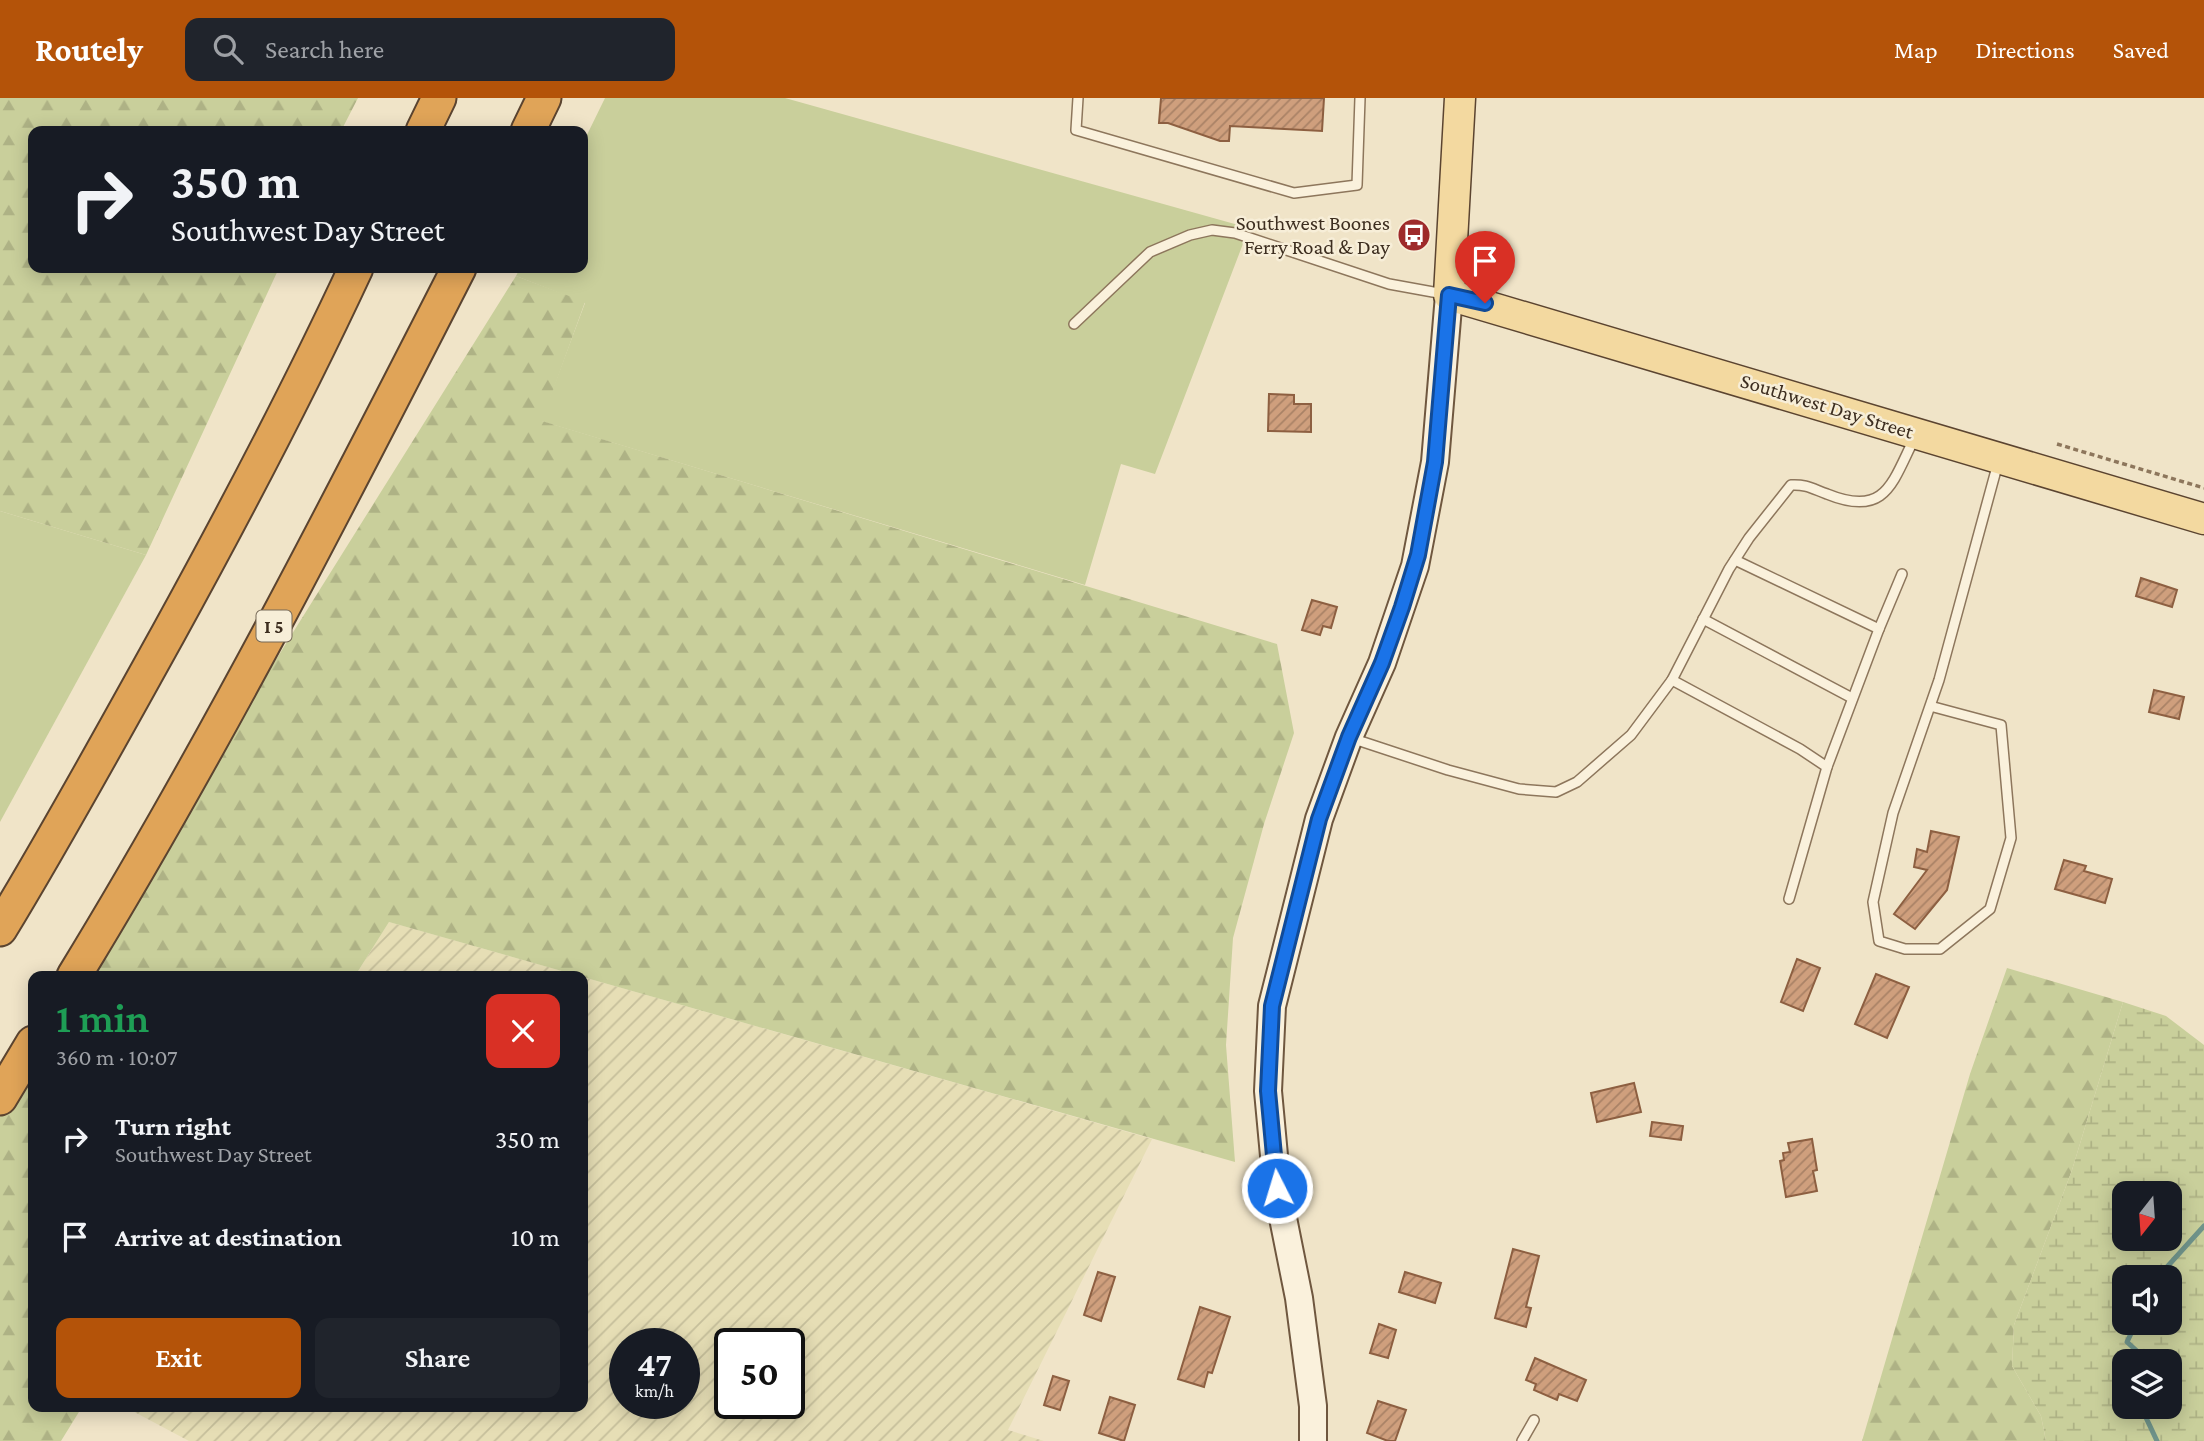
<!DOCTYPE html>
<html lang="en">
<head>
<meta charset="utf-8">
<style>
	body { margin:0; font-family:"Crimson Pro",serif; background:#20242c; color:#f1f3f6; height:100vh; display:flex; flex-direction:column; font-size:26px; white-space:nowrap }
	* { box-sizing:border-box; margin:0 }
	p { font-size:23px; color:#9ea1a6 }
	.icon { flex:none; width:38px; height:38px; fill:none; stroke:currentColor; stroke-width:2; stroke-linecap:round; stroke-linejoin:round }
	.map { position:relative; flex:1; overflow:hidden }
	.side { position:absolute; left:28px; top:873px; width:560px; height:441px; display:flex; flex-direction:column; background:#171b24; border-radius:14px; box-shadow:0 4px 18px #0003 }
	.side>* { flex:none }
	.banner { position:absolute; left:28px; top:28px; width:560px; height:147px; border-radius:14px; box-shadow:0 4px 18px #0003; background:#171b24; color:#f1f3f6; overflow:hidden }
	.needle { width:46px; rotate:197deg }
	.buttons { position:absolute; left:2112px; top:1083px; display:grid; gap:14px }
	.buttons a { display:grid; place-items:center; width:70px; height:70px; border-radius:14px; background:#171b24; box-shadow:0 4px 18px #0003; font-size:35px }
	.speed { position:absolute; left:609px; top:1230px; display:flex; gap:14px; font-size:35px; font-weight:700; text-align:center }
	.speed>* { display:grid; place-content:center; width:91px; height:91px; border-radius:50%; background:#171b24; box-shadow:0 4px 18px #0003; line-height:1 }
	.speed small { font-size:18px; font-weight:400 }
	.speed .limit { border:4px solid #111; border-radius:10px; background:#fff; color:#111 }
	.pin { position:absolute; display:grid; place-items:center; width:60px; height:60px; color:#fff; margin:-72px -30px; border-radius:50% 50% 50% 0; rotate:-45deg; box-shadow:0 0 7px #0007 }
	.pin .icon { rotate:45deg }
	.me { position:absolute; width:77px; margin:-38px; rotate:355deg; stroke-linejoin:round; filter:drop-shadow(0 0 5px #0008) }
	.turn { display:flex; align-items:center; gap:24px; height:147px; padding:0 28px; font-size:32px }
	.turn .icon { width:91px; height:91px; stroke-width:2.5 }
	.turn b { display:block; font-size:49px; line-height:60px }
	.round { display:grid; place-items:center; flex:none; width:74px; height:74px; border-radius:14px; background:#20242c }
	.headline { display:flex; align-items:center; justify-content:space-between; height:119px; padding:0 28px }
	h1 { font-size:42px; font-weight:600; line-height:52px; color:#1e9e55 }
	.action { display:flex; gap:14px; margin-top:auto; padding:14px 28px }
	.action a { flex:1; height:80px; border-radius:14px; background:#b45309; color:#fff; font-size:28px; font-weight:600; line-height:80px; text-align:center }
	.action a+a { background:#20242c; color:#f1f3f6 }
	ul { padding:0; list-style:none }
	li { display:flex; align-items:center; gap:21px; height:98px; padding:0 28px }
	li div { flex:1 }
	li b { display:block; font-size:26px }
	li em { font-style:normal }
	header { display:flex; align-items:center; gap:42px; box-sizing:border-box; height:98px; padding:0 35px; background:#b45309; color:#fff }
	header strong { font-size:33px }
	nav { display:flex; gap:38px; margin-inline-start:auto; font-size:24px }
	.search { width:490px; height:63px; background:#20242c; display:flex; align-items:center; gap:18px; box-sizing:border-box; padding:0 24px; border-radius:14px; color:#9ea1a6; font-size:26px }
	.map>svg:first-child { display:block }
	.farmland { fill:url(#farmland-furrows); fill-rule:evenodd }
	.green { fill:#c9cf9b }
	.forest { fill:url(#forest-firs) }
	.wetland { fill:url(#wetland-marsh); fill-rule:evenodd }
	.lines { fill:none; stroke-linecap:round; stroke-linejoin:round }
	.stream { stroke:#6f938a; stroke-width:5 }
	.building { fill:url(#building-hatch); stroke:#8d5f41; stroke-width:2 }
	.lane-casing { stroke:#8d765c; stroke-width:12 }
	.secondary-casing { stroke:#6f573f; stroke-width:30 }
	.primary-casing { stroke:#5b4430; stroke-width:33 }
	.highway-casing { stroke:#5b4430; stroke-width:37 }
	.path { stroke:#8d765c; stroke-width:3.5; stroke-dasharray:5 3.5; stroke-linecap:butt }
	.lane { stroke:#faf1dc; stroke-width:9 }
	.secondary { stroke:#faf1dc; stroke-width:26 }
	.primary { stroke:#f3d9a0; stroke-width:30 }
	.highway { stroke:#e0a458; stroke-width:33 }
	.route-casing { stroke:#114b97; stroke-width:18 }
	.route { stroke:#1a73e8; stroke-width:12 }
	.labels { text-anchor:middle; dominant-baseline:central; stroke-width:5; stroke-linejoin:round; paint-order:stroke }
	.shield { fill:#f7eed8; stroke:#756857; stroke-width:2 }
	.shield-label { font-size:19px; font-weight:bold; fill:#3d2e20 }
	.poi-label { font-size:21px; fill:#3d2e20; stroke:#f7eed8; text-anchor:end }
	.street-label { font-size:21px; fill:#3d2e20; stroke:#f7eed8 }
</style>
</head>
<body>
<header>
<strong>Routely</strong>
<div class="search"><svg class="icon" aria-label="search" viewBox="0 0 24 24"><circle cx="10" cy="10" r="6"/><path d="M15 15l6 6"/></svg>Search here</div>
<nav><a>Map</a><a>Directions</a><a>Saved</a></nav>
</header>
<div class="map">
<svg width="2204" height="1343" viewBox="0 0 2204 1343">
	<defs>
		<pattern id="farmland-furrows" width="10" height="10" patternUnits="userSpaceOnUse" patternTransform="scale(1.75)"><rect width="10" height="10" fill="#e6deb5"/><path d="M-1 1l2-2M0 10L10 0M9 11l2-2" fill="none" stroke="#c6bf9b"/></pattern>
		<pattern id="forest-firs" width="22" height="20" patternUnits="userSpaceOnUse" patternTransform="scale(1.75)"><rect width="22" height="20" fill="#c9cf9b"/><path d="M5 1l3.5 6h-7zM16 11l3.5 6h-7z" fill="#aeb285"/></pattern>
		<pattern id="wetland-marsh" width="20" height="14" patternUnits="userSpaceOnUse" patternTransform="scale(1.75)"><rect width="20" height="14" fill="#c9cf9b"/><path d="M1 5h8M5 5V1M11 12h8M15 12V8" fill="none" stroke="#aeb285"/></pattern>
		<pattern id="building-hatch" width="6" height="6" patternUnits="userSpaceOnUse" patternTransform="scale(1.75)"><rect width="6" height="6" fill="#cf9f7d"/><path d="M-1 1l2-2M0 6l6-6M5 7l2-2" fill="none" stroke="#a98266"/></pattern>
	</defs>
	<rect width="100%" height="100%" fill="#f0e4c8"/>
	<!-- farmland -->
	<g class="farmland">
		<polygon points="389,824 580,878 355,878"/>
		<path d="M583,879l569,162 -144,291 36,11h-855l-64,-34h458zM625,1246h59v60h-59zM730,1246h59v60h-59z"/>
	</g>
	<!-- green -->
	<g class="green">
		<polygon points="605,0 785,0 1249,130 1155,376 1121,366 1085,487 541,323 585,205 516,178 520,170 583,170 583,45"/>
		<polygon points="0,413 146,457 0,724"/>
	</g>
	<!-- forest -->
	<g class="forest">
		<polygon points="0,0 358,0 341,33 33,33 33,170 279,170 146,457 0,413"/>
		<polygon points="516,178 585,204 542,323 1277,546 1294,635 1264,726 1233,840 1226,947 1235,1064 389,824 355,878 78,878"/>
		<polygon points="2007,870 2123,904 2072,1072 2014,1227 2012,1268 2041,1318 2046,1343 1862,1343 1970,976"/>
		<polygon points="33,951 33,1309 82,1309 61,1343 0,1343 0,1004"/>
	</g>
	<!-- wetland -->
	<path class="wetland" d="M2123,904l43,14 38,29v396h-158l-5,-25 -29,-50 2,-41 58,-155zM2124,1096h46v45h-46zM2124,1180h46v45h-46zM2124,1264h46v45h-46z"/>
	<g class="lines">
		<!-- stream -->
		<g class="stream">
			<polyline points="2157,1180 2204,1128"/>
			<polyline points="2136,1225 2127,1244 2149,1264"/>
			<polyline points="2141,1309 2157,1343"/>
		</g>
	</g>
	<!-- building -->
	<g class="building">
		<polygon points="1161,0 1324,0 1322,33 1230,28 1229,43 1220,43 1168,25 1159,25"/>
		<polygon points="1269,296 1294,297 1294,306 1311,306 1311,334 1268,333"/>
		<polygon points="2141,480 2177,492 2172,509 2136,498"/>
		<polygon points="1312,502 1337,509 1331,530 1323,528 1320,537 1302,532"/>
		<polygon points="2154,592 2184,599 2179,621 2149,614"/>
		<polygon points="1931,733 1959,739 1947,792 1915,831 1894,816 1927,772 1914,769 1917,751 1927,754"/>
		<polygon points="2064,762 2086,768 2084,773 2112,781 2105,805 2055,791"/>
		<polygon points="1797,861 1820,870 1803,913 1781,904"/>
		<polygon points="1876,876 1909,889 1887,940 1855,926"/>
		<polygon points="1634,985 1641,1014 1597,1024 1591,995"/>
		<polygon points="1652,1024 1683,1028 1681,1042 1650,1038"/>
		<polygon points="1812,1041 1817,1072 1813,1073 1817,1093 1786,1099 1780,1063 1784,1062 1783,1055 1790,1054 1788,1045"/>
		<polygon points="1513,1151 1539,1158 1526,1209 1531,1210 1526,1229 1495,1220"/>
		<polygon points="1098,1174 1115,1179 1101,1223 1084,1217"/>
		<polygon points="1405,1174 1441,1185 1435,1205 1399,1194"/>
		<polygon points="1200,1209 1230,1219 1212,1275 1208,1274 1204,1289 1178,1281"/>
		<polygon points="1379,1226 1396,1232 1388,1260 1370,1255"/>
		<polygon points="1535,1260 1586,1282 1577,1303 1559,1296 1557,1302 1534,1292 1536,1286 1526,1282"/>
		<polygon points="1053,1278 1069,1283 1060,1312 1044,1307"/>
		<polygon points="1110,1299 1135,1307 1124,1343 1099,1335"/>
		<polygon points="1378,1303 1406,1312 1395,1343 1388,1343 1367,1335"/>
	</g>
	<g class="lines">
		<defs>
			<g id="lane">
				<polyline points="1078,0 1076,32 1294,95 1357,87 1360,0"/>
				<polyline points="1074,226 1150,154 1190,137 1212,132 1235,135 1389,186 1444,196"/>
				<polyline points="1735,462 1879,531 1827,669"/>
				<polyline points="1703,521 1852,600"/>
				<polyline points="1879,531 1902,476"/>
				<polyline points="1672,582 1800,651 1827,669 1789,801"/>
				<polyline points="1930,608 2001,627 2011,740 1990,811 1940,851 1905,851 1879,843 1873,804 1893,715 1939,582 1998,365"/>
				<path d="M1351,640l97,32 71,19 37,3 21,-10 54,-47 41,-55 57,-111 20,-31 42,-53c15,-1 22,4 36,9 59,24 65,-11 88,-57"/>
				<polyline points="1522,1343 1534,1322"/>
			</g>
			<polyline id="secondary" points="1313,1343 1313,1308 1299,1200 1277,1090 1268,993 1272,908 1319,721 1349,639 1382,565 1415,468 1435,364 1449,197"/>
			<polyline id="primary" points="1460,0 1449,197 2204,421"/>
			<g id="highway">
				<polyline points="423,33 439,0"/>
				<polyline points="528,33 544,0"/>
				<path d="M0,831c59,-97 113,-196 168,-295 66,-120 130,-241 188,-366"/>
				<path d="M74,878c140,-229 263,-469 385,-708"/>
				<polyline points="0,1000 33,945"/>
			</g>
		</defs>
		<!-- lane casing -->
		<use href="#lane" class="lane-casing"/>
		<!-- secondary casing -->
		<use href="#secondary" class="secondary-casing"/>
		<!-- primary casing -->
		<use href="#primary" class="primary-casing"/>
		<!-- highway casing -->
		<use href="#highway" class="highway-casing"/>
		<!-- path -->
		<polyline class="path" points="2057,346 2204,390"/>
		<!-- lane -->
		<use href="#lane" class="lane"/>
		<!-- secondary -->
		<use href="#secondary" class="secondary"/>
		<!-- primary -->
		<use href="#primary" class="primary"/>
		<!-- highway -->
		<use href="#highway" class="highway"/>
	</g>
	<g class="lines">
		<defs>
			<polyline id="route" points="1277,1090 1268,993 1272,908 1319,721 1349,639 1382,565 1402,509 1418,457 1435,364 1449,197 1485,205"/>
		</defs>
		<!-- route casing -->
		<use href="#route" class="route-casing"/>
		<!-- route -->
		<use href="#route" class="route"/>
	</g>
	<!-- icons -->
	<defs>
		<symbol id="bus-disc" viewBox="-11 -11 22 22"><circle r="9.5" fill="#9e2a2b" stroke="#f7eed8"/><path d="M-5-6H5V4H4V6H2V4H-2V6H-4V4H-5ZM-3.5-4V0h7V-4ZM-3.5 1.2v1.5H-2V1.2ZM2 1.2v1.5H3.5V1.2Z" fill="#fff"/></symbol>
	</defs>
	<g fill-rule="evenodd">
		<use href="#bus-disc" x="1395" y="118" width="38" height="38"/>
	</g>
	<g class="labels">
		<!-- shield labels -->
		<rect class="shield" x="256.5" y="512.5" width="35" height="31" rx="5"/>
		<g class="shield-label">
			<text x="274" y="528">I 5</text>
		</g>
		<!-- poi labels -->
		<g class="poi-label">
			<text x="1390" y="125">Southwest Boones<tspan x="1390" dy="24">Ferry Road &amp; Day</tspan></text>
		</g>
		<!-- street labels -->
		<g class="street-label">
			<text transform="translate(1827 308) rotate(17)">Southwest Day Street</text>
		</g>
	</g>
</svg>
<div class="buttons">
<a><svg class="needle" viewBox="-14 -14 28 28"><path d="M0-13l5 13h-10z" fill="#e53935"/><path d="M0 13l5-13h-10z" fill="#9ea1a6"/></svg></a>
<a><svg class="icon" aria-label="sound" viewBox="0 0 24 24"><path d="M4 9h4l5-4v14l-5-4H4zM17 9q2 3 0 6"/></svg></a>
<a><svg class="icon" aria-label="layers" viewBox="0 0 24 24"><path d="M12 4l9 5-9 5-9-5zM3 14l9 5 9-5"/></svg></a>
</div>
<div class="speed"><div>47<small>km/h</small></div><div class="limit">50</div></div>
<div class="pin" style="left:1485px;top:205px;background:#d93025"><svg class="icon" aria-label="arrive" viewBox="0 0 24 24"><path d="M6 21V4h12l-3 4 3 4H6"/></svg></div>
<svg class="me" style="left:1277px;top:1090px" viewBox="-20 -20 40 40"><circle r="17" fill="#1a73e8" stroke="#fff" stroke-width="3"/><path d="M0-11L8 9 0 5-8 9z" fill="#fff"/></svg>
<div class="banner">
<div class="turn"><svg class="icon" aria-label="right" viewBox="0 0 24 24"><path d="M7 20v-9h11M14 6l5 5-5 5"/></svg><div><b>350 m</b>Southwest Day Street</div></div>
</div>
<section class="side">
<div class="headline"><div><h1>1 min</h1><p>360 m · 10:07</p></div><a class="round" style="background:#d93025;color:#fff"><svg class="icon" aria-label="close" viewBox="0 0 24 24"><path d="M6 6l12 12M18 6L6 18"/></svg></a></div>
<ul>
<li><svg class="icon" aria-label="right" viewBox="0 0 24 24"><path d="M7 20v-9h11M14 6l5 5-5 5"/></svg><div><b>Turn right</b><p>Southwest Day Street</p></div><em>350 m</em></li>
<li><svg class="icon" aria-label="arrive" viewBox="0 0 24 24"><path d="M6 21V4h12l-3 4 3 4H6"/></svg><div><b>Arrive at destination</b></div><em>10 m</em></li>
</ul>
<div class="action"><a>Exit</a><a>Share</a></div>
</section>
</div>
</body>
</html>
